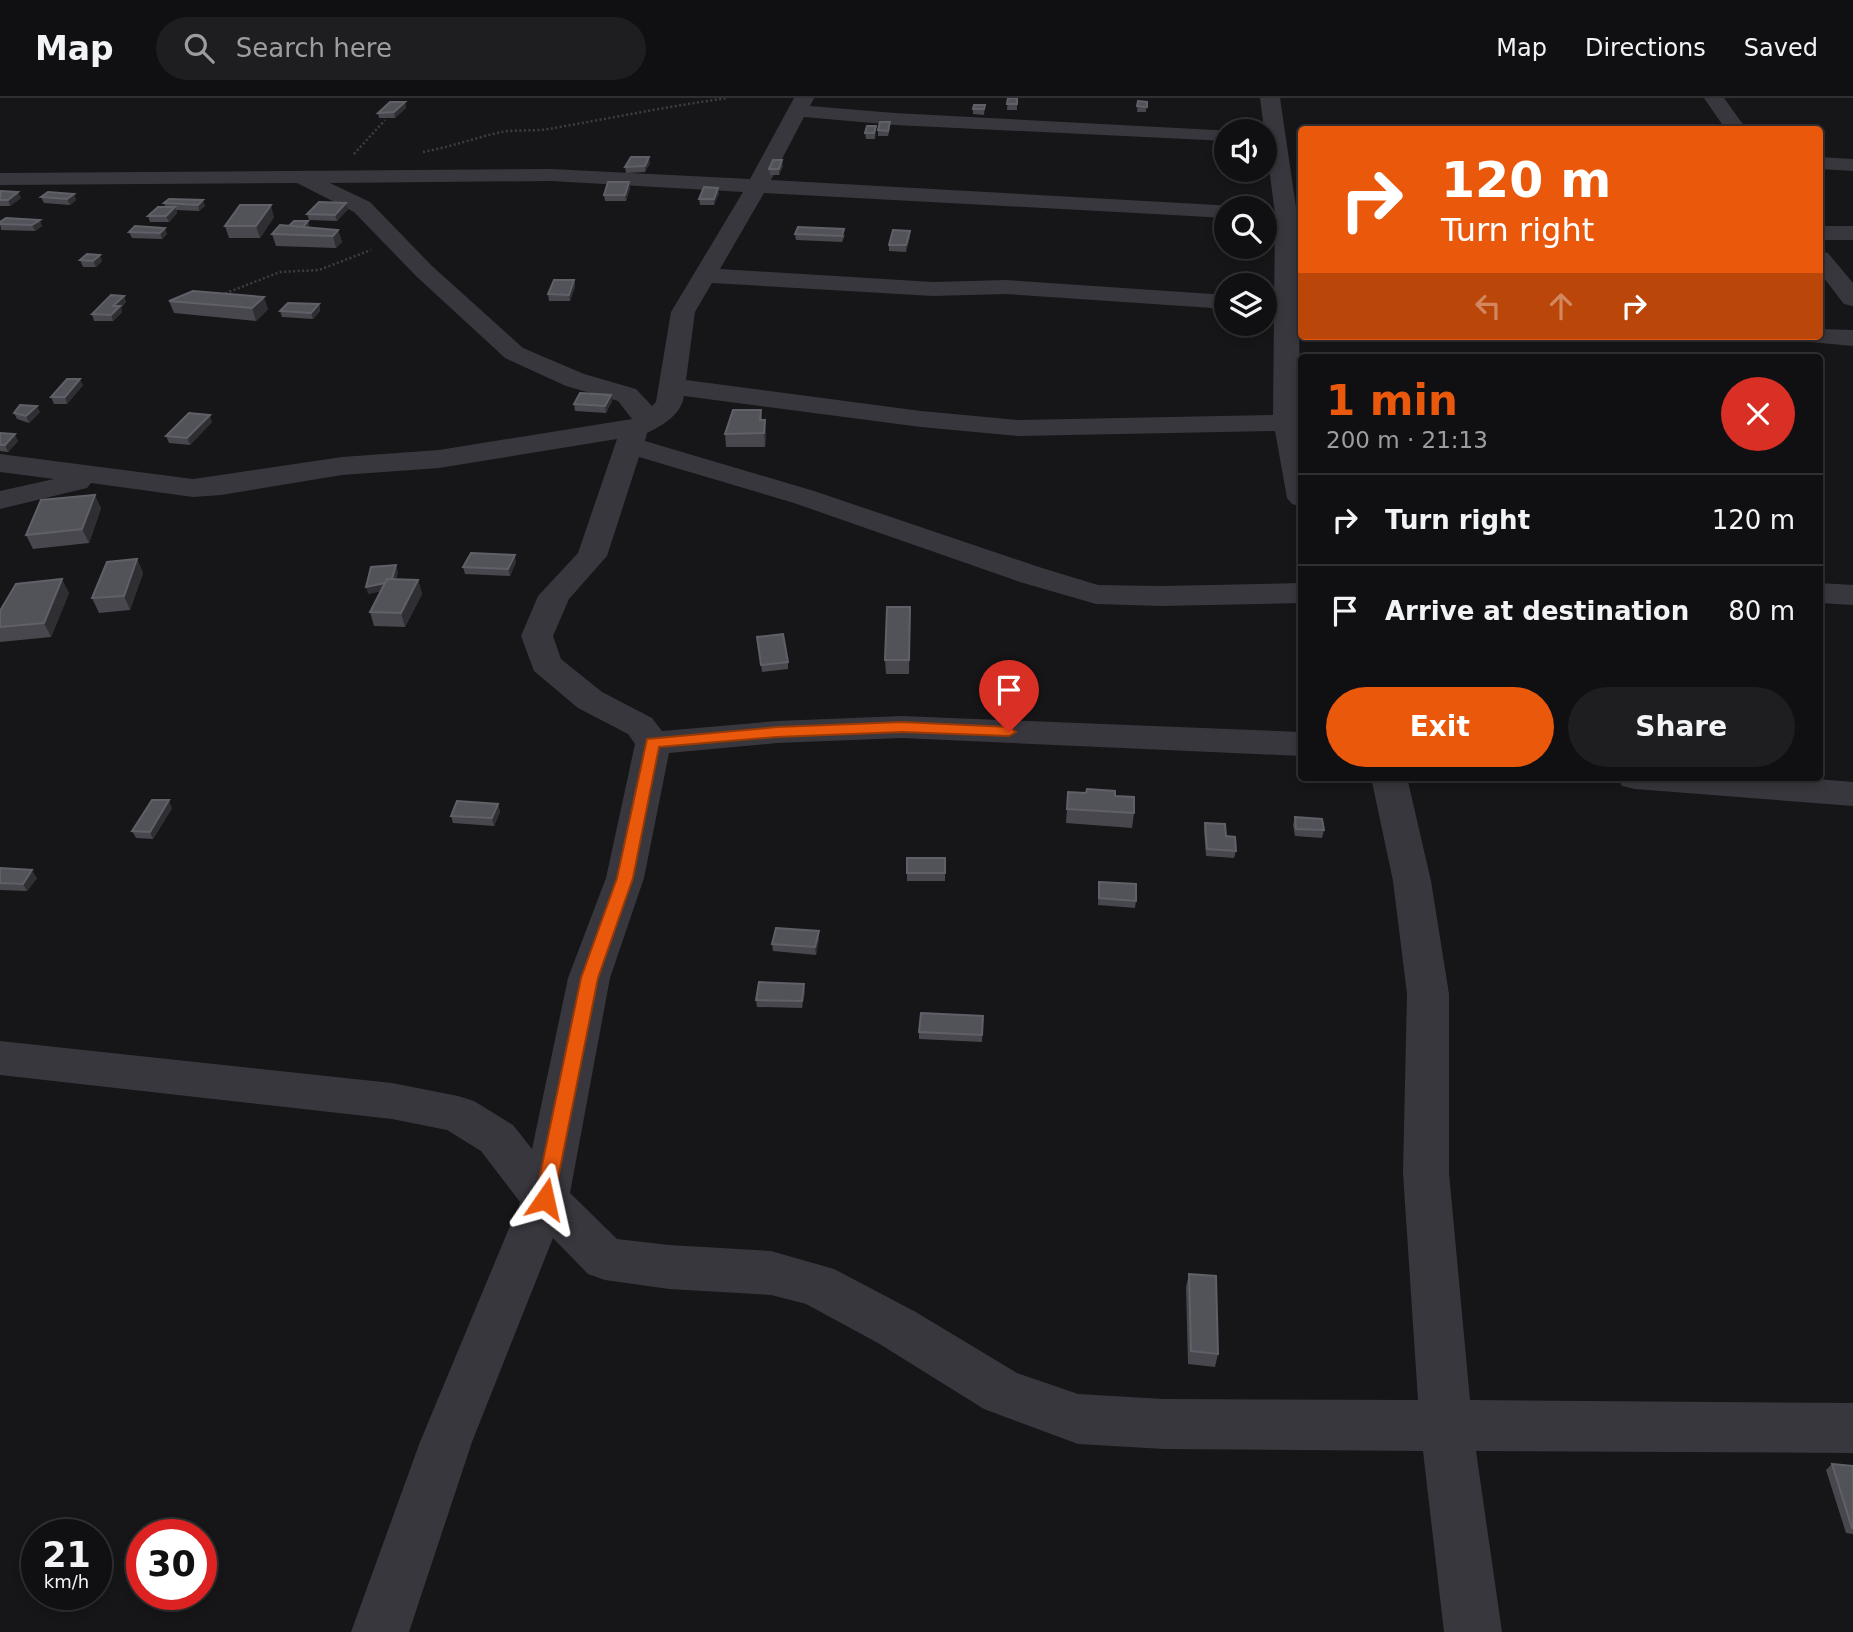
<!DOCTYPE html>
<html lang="en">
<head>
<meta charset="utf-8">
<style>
	body { margin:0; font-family:"DejaVu Sans",sans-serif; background:#1e1e20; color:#f1f3f6; height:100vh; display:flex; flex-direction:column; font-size:26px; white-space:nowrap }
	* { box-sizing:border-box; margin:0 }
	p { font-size:23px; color:#9c9d9f }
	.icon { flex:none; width:38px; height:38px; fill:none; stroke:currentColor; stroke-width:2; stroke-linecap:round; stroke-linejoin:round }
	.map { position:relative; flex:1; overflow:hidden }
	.sheet { position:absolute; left:1298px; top:256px; width:525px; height:427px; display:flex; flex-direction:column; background:#101012; border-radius:7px; box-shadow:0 4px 10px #0003,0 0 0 2px #303032 }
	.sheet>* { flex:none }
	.hud { position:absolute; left:1298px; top:28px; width:525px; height:214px; border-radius:7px; box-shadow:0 4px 10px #0003,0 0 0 2px #303032; background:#ea580c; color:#fff; overflow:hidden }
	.tools { position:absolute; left:1214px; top:21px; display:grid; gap:14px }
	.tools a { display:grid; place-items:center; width:63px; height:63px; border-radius:50%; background:#101012; box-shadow:0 4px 10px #0003,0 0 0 2px #303032; font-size:35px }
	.speed { position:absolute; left:21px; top:1421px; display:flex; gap:14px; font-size:35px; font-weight:700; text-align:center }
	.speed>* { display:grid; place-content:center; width:91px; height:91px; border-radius:50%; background:#101012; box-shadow:0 4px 10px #0003,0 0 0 2px #303032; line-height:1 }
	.speed small { font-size:18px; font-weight:400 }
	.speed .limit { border:10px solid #d22; background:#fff; color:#111 }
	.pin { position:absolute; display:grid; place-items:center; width:60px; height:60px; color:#fff; margin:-72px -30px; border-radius:50% 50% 50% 0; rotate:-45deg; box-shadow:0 0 7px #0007 }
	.pin .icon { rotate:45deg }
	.me { position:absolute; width:77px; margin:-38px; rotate:11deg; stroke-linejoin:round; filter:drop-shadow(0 0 5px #0008) }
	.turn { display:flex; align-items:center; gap:24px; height:147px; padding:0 28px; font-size:32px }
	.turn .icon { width:91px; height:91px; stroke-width:2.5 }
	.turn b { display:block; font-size:49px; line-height:60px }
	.lanes { display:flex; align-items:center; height:66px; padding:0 28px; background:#0003; justify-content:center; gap:35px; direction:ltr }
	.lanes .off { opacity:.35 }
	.round { display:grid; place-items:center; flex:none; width:74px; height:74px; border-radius:37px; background:#1e1e20 }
	.summary { display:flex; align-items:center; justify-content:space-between; height:119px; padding:0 28px }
	h1 { font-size:42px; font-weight:800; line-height:52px; color:#ea580c }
	.cta { display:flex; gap:14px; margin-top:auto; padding:14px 28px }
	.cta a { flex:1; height:80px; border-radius:42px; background:#ea580c; color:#fff; font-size:28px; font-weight:800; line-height:80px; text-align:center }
	.cta a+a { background:#1e1e20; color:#f1f3f6 }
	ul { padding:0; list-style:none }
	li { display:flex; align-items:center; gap:21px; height:91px; padding:0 28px; border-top:2px solid #303032 }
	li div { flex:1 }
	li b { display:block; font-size:26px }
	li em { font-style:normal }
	header { display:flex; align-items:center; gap:42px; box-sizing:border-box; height:98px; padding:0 35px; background:#101012; border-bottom:2px solid #303032 }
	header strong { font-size:33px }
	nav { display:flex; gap:38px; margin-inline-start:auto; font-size:24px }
	.search { width:490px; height:63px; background:#1e1e20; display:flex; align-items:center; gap:18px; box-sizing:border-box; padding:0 24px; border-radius:38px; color:#9c9d9f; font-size:26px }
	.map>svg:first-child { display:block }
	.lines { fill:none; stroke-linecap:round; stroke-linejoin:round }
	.path { stroke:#3d3e44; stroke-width:2.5; stroke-dasharray:2 2.5; stroke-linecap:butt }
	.minor { fill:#37373d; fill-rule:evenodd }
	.wall { fill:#47474d }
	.shaded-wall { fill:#2f2f33 }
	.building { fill:#525259; stroke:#5f6068; stroke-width:2 }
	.route { fill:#ea580c; stroke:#983908; stroke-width:2 }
</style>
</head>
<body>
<header>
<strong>Map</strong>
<div class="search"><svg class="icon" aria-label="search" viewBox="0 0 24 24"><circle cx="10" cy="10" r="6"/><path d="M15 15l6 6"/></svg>Search here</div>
<nav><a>Map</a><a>Directions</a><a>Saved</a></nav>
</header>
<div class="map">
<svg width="1853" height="1534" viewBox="0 0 1853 1534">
	<rect width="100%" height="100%" fill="#161618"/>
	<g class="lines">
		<!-- path -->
		<g class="path">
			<path d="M423,54c27,-5 52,-14 78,-20 17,-3 36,0 53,-4 58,-10 115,-22 174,-30"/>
			<polyline points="354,56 385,22"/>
			<polyline points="221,197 280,174 319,172 371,152"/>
		</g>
		<!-- minor -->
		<g class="minor">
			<path d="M794,0h20l-4,8 85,7 339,18h-7v10l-332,-16 -91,-8 -33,63 464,26 1,2h-9v10l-463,-25 -44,76 213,13 73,-2 221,15v14l-221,-15 -73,2 -221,-13 -17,29 -9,68 235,31 98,9 254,-5 2,-201 -15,-116h20l17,116 5,293 -10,-3 -5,-6 -12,-67 -256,5 -98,-9 -237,-31c-3,19 -21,29 -37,37l-2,8 169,50 228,77 56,17 63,1 141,-3v20l-141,3 -65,-2 -76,-22 -226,-79 -155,-46 -32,99 -38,43 -16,37 8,23 41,33 50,26 10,13 115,-10 125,-5 400,16v24l-400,-18 -125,5 -108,10 -25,125 -34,100 -40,215 47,46 52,6 102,6 63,18 80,42 103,62 61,21 86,5 254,1 -15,-227 4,-179 -14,-113 -22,-104h36l24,104 18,113v179l21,227 383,3v50l-377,-2 26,181h-58l-21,-181 -259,-2 -86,-5 -94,-35 -106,-66 -72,-39 -35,-9 -102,-6 -64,-9 -17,-6 -35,-36 -81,204 -63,190h-58l69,-190 100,-240 -39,-51 -34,-21 -55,-11 -392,-44v-34l392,42 66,13 16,5 39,24 19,24 36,-171 38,-100 29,-134 -7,-10 -50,-26 -44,-37 -13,-35 17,-40 40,-43 39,-114 -178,29 -97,7 -121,20 -28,2 -102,-14 -4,5 -87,21v-18l54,-12 -54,-7v-18l193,25 149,-22 97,-7 193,-31 -14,-18 -52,-15 -61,-28 -89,-82 -62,-64 -57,-29 -297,2v-12l551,-4 199,10zM551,83l192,11 -72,120 -15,90 -4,4 -16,-17 -52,-15 -61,-26 -91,-82 -62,-64 -40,-19z"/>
			<polygon points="1704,0 1724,0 1747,32 1726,32"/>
			<polygon points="1820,59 1853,61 1853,73 1820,71"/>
			<rect x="1820" y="128" width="33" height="14"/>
			<polygon points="1820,153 1828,155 1853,185 1853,208 1844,206 1820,175"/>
			<polygon points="1820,231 1853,232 1853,248 1799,243 1795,238 1820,238"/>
			<polygon points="1820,485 1853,487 1853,507 1820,505"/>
			<polygon points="1617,679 1793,679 1853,684 1853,708 1635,691 1622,688"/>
		</g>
	</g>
	<!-- wall -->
	<g class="wall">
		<polygon points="1008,0 1017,0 1017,12 1007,12"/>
		<polygon points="1138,3 1147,4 1146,14 1137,14"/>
		<polygon points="405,4 406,10 395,20 379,20 378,15"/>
		<polygon points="985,7 984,17 973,16 973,11"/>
		<polygon points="876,28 875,41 866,41 865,35"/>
		<polygon points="890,30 888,38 878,38 878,32"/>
		<polygon points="650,65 645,74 626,75 625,69"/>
		<polygon points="783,68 779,77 770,77 769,71"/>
		<polygon points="630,90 626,103 605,103 604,97"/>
		<polygon points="0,94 21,100 10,108 0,108"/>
		<polygon points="719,95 714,107 700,107 699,101"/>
		<polygon points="74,96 76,102 70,107 44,105 41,99"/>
		<polygon points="169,101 205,108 199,113 176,112 177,115 169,124 150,124 148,118 165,109 164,105"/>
		<polygon points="348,111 337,123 309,122 307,116"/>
		<polygon points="274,119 260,140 229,140 225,128"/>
		<polygon points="0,124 42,128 35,133 1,132"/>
		<polygon points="310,129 338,132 342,144 336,150 276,148 272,136"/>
		<polygon points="129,134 167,136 162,141 132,140"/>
		<polygon points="795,136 845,137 842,144 796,142"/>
		<polygon points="910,139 906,154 889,153 889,147"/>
		<polygon points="80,162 102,163 96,169 83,169"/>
		<polygon points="574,182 575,189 570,203 549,203 548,196"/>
		<polygon points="124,198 126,204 121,210 122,214 113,223 94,223 92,216"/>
		<polygon points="169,203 268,211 256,223 174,215"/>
		<polygon points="319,206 320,213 313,221 282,219 280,213"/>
		<polygon points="83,287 67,306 54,306 51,299"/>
		<polygon points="612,303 606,315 575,313 574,306"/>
		<polygon points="761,312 762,322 766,335 765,349 726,349 725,336"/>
		<polygon points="40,314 29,325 17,321 14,315"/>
		<polygon points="212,324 190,347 169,345 166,338"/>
		<polygon points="0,335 18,343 8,354 0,353"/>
		<polygon points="101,410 89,445 33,451 26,437"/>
		<polygon points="137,461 143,475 130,512 99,515 92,500"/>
		<polygon points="516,464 510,478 465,476 463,469"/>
		<polygon points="398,474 396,482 418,482 422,496 405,529 374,528 370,514 380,493 368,496"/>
		<polygon points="69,495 51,539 0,544 0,513"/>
		<polygon points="910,509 909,576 886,576 885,562"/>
		<polygon points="757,539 788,564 788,571 762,574"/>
		<polygon points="1068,694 1115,698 1134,715 1132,730 1066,725"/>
		<polygon points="498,706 500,714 494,728 453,725 451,718"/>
		<polygon points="172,710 153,741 136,740 132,733"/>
		<polygon points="1295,719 1324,732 1322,740 1295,738 1293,727"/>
		<polygon points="1205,725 1226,738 1236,753 1234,760 1206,758 1204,732"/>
		<rect x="907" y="760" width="38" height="23"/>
		<polygon points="0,770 37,780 27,793 0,792"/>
		<polygon points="1099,784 1136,803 1135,810 1098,807"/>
		<polygon points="819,833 819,841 816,857 773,853 772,846"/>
		<polygon points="805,893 802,910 757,909 756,902"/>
		<polygon points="983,918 982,944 919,941 919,934"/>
		<polygon points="1189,1176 1218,1256 1215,1269 1188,1266 1186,1189"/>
		<polygon points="1832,1366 1853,1368 1853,1436 1846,1435 1826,1372"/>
	</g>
	<!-- shaded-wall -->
	<g class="shaded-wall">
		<polygon points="405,4 406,10 395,20 394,14"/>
		<polygon points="649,59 650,65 645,74 645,68"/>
		<polygon points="782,62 783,68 779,77 779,71"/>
		<polygon points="629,84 630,90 626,103 625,97"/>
		<polygon points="718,90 719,95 714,107 714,101"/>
		<polygon points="18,94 21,100 10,108 8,102"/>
		<polygon points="74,96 76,102 70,107 67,101"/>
		<polygon points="203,102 205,108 199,113 198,107"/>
		<polygon points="346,105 348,111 337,123 335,117"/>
		<polygon points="271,107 274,119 260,140 256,128"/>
		<polygon points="175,109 177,115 169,124 166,118"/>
		<polygon points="40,122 42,128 35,133 32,127"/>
		<polygon points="308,123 310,129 300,132"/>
		<polygon points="165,130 167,136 162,141 160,135"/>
		<polygon points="338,132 342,144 336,150 333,138"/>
		<polygon points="910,133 910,139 906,154 906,147"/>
		<polygon points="100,157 102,163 96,169 93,163"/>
		<polygon points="574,182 575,189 570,203 569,197"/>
		<polygon points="124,198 126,204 121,210 122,214 113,223 111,217 113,208"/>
		<polygon points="264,199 268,211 256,223 252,210"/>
		<polygon points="319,206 320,213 313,221 311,215"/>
		<polygon points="80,281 83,287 67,306 65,299"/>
		<polygon points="611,297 612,303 606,315 605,308"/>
		<polygon points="37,308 40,314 29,325 26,318"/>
		<polygon points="210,317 212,324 190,347 187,340"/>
		<polygon points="765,322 766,335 765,349 764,335"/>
		<polygon points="15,336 18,343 8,354 5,347"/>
		<polygon points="95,397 101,410 89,445 82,431"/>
		<polygon points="515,457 516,464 510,478 508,471"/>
		<polygon points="137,461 143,475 130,512 124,498"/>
		<polygon points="396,467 398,474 393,491 368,496 366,489"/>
		<polygon points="62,481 69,495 51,539 44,525"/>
		<polygon points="418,482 422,496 405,529 401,515"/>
		<polygon points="169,702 172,710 153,741 150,734"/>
		<polygon points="498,706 500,714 494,728 492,720"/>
		<polygon points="32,772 37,780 27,793 23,786"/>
		<polygon points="819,833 819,841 816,857 815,849"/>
		<polygon points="804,886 805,893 802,910 802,903"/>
	</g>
	<!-- building -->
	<g class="building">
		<polygon points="1008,0 1017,0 1017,6 1007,6"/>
		<polygon points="1138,3 1147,4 1147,9 1137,8"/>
		<polygon points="390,4 405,4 394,14 378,15"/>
		<polygon points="974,7 985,7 984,11 973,11"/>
		<polygon points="880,24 890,24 888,33 878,32"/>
		<polygon points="867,28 876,28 874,35 865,35"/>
		<polygon points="631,59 649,59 645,68 625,69"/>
		<polygon points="773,62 782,62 779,71 769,71"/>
		<polygon points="608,84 629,84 625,97 604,97"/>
		<polygon points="704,89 718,90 714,101 699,101"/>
		<polygon points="1,93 18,94 8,102 0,102"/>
		<polygon points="48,94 74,96 67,101 41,99"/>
		<polygon points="169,101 203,102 198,107 164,105"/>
		<polygon points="319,104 346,105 335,117 307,116"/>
		<polygon points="240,107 271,107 256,128 225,128"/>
		<polygon points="158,109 175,109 166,118 148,118"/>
		<polygon points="6,120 40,122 32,127 0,126 0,124"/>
		<polygon points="294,123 308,123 303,129 289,128"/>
		<polygon points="280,127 338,132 333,138 272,136"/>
		<polygon points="135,128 165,130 160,135 129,134"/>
		<polygon points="798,129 844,131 842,138 795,136"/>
		<polygon points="893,132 910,133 906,147 889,147"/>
		<polygon points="87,156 100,157 93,163 80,162"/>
		<polygon points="554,182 574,182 569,197 548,196"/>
		<polygon points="193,193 264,199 252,210 169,203"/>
		<polygon points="111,197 124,198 113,208 120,208 111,217 92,216"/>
		<polygon points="288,205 319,206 311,215 280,213"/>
		<polygon points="67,281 80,281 65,299 51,299"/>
		<polygon points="580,295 611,297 605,308 574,306"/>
		<polygon points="20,307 37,308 26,318 14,315"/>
		<polygon points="733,312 761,312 760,322 765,322 764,335 725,336"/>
		<polygon points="189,315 210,317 187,340 166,338"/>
		<polygon points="0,335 15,336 5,347 0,347"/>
		<polygon points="95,397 82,431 26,437 41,402"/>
		<polygon points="471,455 515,457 508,471 463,469"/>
		<polygon points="137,461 124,498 92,500 107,464"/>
		<polygon points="396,467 392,481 387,481 385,485 366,489 371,469"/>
		<polygon points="62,481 44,525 0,529 0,513 16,486"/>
		<polygon points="387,481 418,482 401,515 370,514"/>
		<polygon points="887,509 910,509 909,562 885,562"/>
		<polygon points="783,536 788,564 761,567 757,539"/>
		<polygon points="1087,691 1115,693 1115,698 1134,699 1134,715 1067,711 1068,694 1086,695"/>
		<polygon points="152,702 169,702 150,734 132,733"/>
		<polygon points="457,703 498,706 492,720 451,718"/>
		<polygon points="1295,719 1322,721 1324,732 1296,731"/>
		<polygon points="1205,725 1225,726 1226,738 1235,739 1236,753 1207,751"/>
		<rect x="907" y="760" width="38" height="15"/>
		<polygon points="0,770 32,772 23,786 0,785"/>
		<polygon points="1099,784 1136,786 1136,803 1099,800"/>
		<polygon points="776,830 819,833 815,849 772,846"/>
		<polygon points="759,884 804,886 802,903 756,902"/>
		<polygon points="921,915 983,918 982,937 919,934"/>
		<polygon points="1189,1176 1216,1178 1218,1256 1191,1253"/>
		<polygon points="1832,1366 1853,1368 1853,1430 1852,1430"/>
	</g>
	<!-- route -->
	<polygon class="route" points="902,624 1009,629 1016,634 1009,638 902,634 777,639 659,649 633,780 598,880 554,1101 551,1107 545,1110 538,1107 535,1101 581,880 617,780 647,641 777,629"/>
</svg>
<div class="tools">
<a><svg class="icon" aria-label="sound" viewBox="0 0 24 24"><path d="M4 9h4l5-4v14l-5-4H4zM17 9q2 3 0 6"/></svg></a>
<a><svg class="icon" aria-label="search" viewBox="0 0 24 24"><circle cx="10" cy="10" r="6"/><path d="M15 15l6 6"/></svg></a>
<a><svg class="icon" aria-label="layers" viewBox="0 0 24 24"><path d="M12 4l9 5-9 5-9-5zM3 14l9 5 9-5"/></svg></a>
</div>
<div class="speed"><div>21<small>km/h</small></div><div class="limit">30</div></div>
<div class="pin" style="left:1009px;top:634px;background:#d93025"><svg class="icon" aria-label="arrive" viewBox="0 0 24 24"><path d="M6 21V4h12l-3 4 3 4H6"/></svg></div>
<svg class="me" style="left:545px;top:1101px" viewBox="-20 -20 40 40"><path d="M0-17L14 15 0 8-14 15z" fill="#ea580c" stroke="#fff" stroke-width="4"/></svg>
<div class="hud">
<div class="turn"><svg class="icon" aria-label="right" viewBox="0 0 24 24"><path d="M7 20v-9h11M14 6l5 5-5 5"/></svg><div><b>120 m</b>Turn right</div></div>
<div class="lanes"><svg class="icon off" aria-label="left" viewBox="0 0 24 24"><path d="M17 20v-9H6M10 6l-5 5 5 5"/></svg><svg class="icon off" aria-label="ahead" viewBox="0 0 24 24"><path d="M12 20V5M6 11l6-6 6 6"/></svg><svg class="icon" aria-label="right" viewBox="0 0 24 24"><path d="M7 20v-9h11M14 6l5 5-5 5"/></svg></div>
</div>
<section class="sheet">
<div class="summary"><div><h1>1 min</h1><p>200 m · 21:13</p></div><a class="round" style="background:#d93025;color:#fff"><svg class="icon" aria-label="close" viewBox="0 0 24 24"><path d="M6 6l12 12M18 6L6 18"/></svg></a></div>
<ul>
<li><svg class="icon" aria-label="right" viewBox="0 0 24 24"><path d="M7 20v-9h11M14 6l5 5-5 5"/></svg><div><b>Turn right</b></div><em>120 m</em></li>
<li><svg class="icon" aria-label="arrive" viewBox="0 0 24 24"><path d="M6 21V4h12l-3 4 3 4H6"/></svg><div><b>Arrive at destination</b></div><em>80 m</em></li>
</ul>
<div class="cta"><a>Exit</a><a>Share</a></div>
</section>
</div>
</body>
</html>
